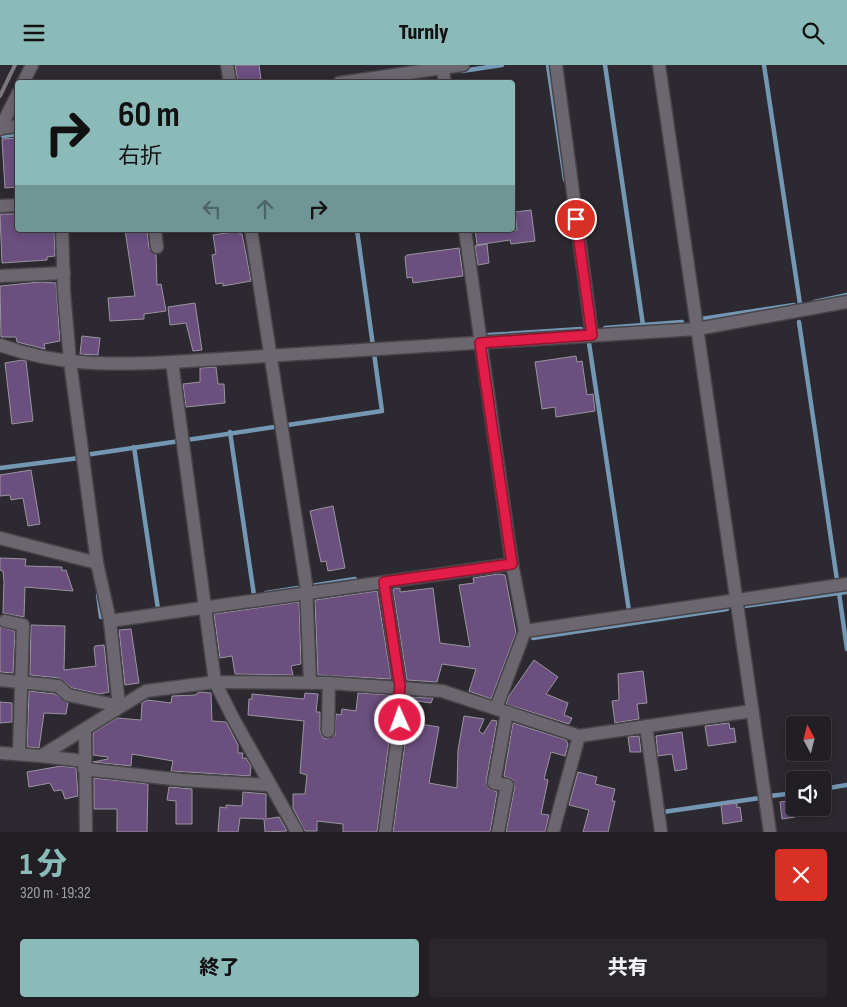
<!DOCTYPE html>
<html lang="ja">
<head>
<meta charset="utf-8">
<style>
	body { margin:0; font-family:"Sofia Sans Condensed","Noto Sans JP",sans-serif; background:#2a272c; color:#f1f3f6; height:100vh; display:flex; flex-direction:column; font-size:19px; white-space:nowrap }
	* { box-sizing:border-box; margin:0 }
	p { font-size:16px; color:#a2a2a6 }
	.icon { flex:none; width:28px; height:28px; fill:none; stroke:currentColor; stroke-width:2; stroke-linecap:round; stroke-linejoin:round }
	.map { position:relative; height:767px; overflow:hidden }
	.panel { display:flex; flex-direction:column; background:#221f24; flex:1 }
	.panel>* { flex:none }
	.guide { position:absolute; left:15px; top:15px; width:500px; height:152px; border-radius:5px; box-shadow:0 2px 12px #0003,0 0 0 1px #3f3d41; background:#8bbbb9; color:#111; overflow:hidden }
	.needle { width:32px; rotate:353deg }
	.controls { position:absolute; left:786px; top:651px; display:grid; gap:10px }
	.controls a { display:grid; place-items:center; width:45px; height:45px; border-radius:5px; background:#221f24; box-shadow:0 2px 12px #0003,0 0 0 1px #3f3d41; font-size:25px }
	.pin { position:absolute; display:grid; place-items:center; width:42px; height:42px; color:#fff; margin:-21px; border:2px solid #fff; border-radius:50%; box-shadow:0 1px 5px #0007 }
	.me { position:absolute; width:55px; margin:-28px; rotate:358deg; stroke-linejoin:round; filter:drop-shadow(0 0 4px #0008) }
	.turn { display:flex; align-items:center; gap:18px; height:105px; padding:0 20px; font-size:22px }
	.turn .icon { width:65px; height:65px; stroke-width:2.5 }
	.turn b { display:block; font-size:35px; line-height:42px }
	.lanes { display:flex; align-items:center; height:48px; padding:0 20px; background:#0003; justify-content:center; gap:25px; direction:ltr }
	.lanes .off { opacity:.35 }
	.round { display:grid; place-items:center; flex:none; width:52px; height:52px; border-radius:5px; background:#2a272c }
	.head { display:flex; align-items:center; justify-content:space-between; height:85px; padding:0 20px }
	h1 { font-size:30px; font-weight:800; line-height:38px; color:#8bbbb9 }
	.cta { display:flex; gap:10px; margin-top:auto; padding:10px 20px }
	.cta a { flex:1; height:58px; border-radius:5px; background:#8bbbb9; color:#111; font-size:20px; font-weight:800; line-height:58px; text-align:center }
	.cta a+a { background:#2a272c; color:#f1f3f6 }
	header { display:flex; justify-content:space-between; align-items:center; height:65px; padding:0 20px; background:#8bbbb9; color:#111; font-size:22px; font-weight:800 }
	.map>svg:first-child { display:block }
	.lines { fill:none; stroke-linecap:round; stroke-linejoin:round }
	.stream { stroke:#7498b4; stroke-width:4.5 }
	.building { fill:#6b4f7f; stroke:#9a959e }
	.minor-casing { stroke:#474449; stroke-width:15 }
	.minor { stroke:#6c676f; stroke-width:12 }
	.rail { stroke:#7a777d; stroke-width:4 }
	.route-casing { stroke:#92132f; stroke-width:12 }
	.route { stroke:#e11d48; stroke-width:9 }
</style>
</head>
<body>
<header><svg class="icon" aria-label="menu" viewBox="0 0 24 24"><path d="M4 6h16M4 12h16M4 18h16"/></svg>Turnly<svg class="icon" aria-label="search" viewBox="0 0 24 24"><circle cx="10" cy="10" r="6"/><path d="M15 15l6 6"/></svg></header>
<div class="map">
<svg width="847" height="767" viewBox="0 0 847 767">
	<rect width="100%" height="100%" fill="#2d2930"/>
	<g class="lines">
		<!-- stream -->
		<g class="stream">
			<polyline points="548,0 565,115"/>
			<polyline points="605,0 643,260"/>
			<polyline points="764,0 800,239"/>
			<polyline points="462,6 502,0"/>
			<polyline points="3,71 18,69"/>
			<polyline points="814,237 847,230"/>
			<polyline points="701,254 794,240"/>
			<polyline points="799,257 837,515"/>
			<polyline points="605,263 682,257"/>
			<polyline points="489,270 581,264"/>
			<polyline points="589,278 629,546"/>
			<polyline points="230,367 254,530"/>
			<polyline points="134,382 158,544"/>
			<polyline points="85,390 382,346 357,165"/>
			<polyline points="0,403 79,393"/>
			<polyline points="266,528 355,514"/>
			<polyline points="839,528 847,584"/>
			<polyline points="98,529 101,552 108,551"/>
			<polyline points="744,541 847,527"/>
			<polyline points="533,573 727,544"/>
			<polyline points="822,724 847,720"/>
			<polyline points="770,731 795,728"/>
			<polyline points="663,747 760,733"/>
		</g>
	</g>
	<!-- building -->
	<g class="building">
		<polygon points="235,0 259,0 261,14 238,18"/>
		<polygon points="18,73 18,122 5,123 2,74"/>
		<polygon points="531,145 535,176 511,179 510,175 477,180 475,165 517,165 515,147"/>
		<polygon points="0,149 18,149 18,165 54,165 55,191 47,192 47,195 2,198"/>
		<polygon points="125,165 147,165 149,183 156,190 157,220 161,219 166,246 144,249 144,254 110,256 108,233 135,231"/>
		<polygon points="239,166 240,169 242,169 251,216 223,221 223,218 216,219 212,190 216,189 213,170"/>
		<polygon points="487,179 489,198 478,200 475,181"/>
		<polygon points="459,183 463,211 413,218 412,212 407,213 405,192 407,190"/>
		<polygon points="40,217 56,218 60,276 44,279 45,284 17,277 16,272 1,272 0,221"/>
		<polygon points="195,238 202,285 193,286 186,258 170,260 168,242"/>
		<polygon points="82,271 100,273 98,290 80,289"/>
		<polygon points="576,291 577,297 582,296 587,330 593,329 595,346 556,352 555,342 542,344 535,297"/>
		<polygon points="22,295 26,296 33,356 12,359 5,298"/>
		<polygon points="216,302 218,319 224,319 225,338 186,342 183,319 200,317 200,303"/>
		<polygon points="31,405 40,459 28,461 23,433 11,435 10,430 0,431 0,410"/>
		<polygon points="333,441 345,503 328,506 326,496 321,497 310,446"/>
		<polygon points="0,493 26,494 25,501 62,502 62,506 66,505 73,526 25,522 24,552 3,548 4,516 3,506 0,505"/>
		<polygon points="498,509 505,510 516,568 491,634 469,626 476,604 442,599 437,617 407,615 393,524 400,523 400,527 433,523 440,578 470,582 459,520 474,518 473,513"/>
		<polygon points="377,526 391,614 318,610 315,535"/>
		<polygon points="299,537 301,599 291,601 293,610 235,609 232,591 220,593 214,549"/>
		<polygon points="31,560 65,561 64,605 96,601 94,583 95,581 104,580 109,627 100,629 72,623 59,613 30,610"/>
		<polygon points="0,562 15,566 13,608 0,607"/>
		<polygon points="131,564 139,618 125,620 119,565"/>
		<polygon points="534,595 558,612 546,629 568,638 564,650 572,653 569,659 506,639 509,631"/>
		<polygon points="643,606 647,638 637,639 639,654 615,658 612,636 619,635 618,609"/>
		<polygon points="29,626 55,629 68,638 66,649 44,648 39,683 27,682"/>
		<polygon points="199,627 211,628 212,656 226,657 238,680 238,688 243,688 242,693 246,693 251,701 250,711 171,706 173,696 132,689 131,701 93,697 108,694 108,692 93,690 93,668 117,653 141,655 142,638 147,635 171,638 172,631 195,630"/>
		<polygon points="305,628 318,629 316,647 320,647 320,666 323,673 327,674 335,670 336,649 341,650 342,644 356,646 358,628 391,630 389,642 392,655 377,767 343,767 343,759 317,756 317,766 305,766 293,743 293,729 305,729 307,710 300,708 304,656 248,650 249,634 252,634 252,629 304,634"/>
		<polygon points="407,632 433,633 431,638 417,636 413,658 439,662 429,718 457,723 458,685 464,651 484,654 479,666 483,669 492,655 497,656 486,717 489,724 497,727 490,767 393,767 408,656 405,643"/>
		<polygon points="0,637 12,638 12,657 0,658"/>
		<polygon points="513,658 566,675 568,679 565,691 551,687 544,714 548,715 541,749 549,750 545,767 506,767 515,721 512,714 504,711"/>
		<polygon points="729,658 730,664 734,663 736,677 708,681 705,661"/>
		<polygon points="682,667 687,704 675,706 672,689 658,691 656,671"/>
		<polygon points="639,671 641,687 630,687 628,672"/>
		<polygon points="61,701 76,703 78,731 65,734 62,725 54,726 50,718 29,722 27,707"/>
		<polygon points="578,707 597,712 595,719 615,724 612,736 615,736 608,767 583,767 589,745 569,740"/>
		<polygon points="94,713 148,719 147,767 117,767 117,744 94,744"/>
		<polygon points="169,722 192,724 192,759 176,759 176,736 167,735"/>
		<polygon points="243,727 266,729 266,754 279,752 287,766 265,767 264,754 240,753 238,767 218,767 220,742 226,743 226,740 242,741"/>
		<polygon points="795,735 795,752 782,754 780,737"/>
		<polygon points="737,738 737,743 740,742 742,756 723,759 721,740"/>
	</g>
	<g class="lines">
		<defs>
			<g id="minor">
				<polyline points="227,0 230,18"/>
				<polyline points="442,0 445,18"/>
				<polyline points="556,0 592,270"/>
				<polyline points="659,0 770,767"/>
				<polyline points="23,18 32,0"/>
				<polyline points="339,18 463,0"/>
				<polyline points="1,63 18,61"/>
				<polyline points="0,64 18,28"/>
				<polyline points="0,141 18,140"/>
				<polyline points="155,165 157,182"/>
				<polyline points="251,165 306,519 310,617"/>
				<polyline points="465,165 512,499 525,566 496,643"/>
				<polyline points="0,211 64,208"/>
				<path d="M0,280c57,21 113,20 172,17l525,-33 150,-27"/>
				<polyline points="172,297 215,617 329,618 442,626 579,671 752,646"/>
				<polyline points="0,473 97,498"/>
				<polyline points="384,517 400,622 397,643 400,655 385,767"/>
				<polyline points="5,556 23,560 19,689"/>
				<polyline points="110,556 512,499"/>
				<polyline points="525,566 847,519"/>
				<polyline points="0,615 58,621 68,630 119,641 110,556 97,498 70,296 64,227 62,165"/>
				<polyline points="646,661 661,767"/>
				<polyline points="85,665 86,767"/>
				<polyline points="328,666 329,618"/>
				<polyline points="0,688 41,691 146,626 215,617 234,655 297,767"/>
				<polyline points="41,691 84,696"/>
				<polyline points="84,704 182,715 269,720"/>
				<polyline points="498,767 507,720 494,718 507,647"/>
				<polyline points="553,767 579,671"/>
			</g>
		</defs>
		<!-- minor casing -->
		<use href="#minor" class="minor-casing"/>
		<!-- minor -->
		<use href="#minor" class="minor"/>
		<!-- rail -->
		<polyline class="rail" points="0,31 15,0"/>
	</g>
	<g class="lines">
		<defs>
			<polyline id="route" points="400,655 397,643 400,622 384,517 512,499 480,278 592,270 576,154"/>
		</defs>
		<!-- route casing -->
		<use href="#route" class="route-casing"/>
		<!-- route -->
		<use href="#route" class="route"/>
	</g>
</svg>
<div class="controls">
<a><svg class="needle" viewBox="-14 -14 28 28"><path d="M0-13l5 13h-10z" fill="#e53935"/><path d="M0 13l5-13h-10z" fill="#a2a2a6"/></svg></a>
<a><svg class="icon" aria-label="sound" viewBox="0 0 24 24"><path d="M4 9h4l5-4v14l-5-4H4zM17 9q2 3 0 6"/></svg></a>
</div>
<div class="pin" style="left:576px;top:154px;background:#d93025"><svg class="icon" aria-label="arrive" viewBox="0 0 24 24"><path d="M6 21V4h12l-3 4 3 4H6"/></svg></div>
<svg class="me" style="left:400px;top:655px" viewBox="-20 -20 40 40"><circle r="17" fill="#e11d48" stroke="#fff" stroke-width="3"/><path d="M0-11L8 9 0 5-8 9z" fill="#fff"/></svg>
<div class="guide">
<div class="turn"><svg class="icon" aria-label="right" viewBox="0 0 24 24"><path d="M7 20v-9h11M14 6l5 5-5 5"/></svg><div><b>60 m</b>右折</div></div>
<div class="lanes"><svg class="icon off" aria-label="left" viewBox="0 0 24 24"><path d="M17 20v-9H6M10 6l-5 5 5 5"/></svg><svg class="icon off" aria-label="ahead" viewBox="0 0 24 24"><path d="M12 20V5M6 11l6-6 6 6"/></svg><svg class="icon" aria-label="right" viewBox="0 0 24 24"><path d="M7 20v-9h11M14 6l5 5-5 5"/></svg></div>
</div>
</div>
<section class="panel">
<div class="head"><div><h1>1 分</h1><p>320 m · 19:32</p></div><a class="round" style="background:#d93025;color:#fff"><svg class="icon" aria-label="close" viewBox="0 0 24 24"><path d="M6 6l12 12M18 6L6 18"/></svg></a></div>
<div class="cta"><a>終了</a><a>共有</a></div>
</section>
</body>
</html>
